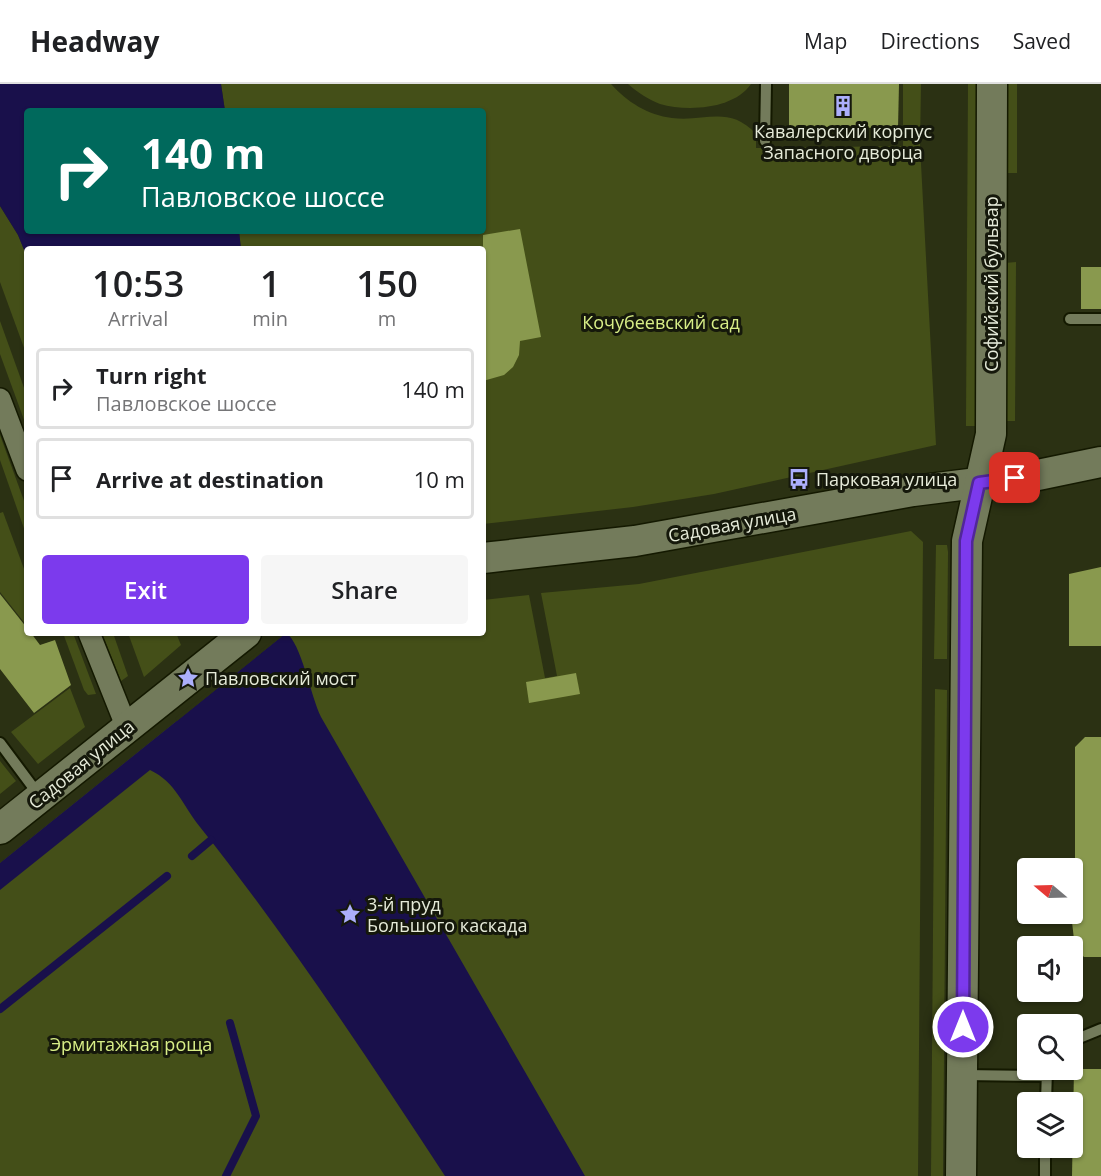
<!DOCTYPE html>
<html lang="en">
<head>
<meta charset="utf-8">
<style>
	body { margin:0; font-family:"Open Sans",sans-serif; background:#f6f6f6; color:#202124; height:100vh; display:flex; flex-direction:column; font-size:22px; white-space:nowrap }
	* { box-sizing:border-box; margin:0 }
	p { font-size:20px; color:#757577 }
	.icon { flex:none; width:33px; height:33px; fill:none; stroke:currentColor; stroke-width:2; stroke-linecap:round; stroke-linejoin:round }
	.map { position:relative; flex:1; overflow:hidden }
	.panel { position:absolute; left:24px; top:162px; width:462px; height:390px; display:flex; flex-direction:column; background:#fff; border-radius:6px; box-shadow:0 2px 4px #0004 }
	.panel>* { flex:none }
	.guide { position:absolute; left:24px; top:24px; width:462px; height:126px; border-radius:6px; box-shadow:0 2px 4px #0004; background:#00695c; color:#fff; overflow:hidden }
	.needle { width:39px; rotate:289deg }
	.tools { position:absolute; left:1017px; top:774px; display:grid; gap:12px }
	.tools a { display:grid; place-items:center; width:66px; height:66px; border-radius:6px; background:#fff; box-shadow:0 2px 4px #0004; font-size:30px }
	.pin { position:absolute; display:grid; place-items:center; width:51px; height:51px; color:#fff; margin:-26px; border-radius:12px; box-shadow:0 3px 9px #0006 }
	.me { position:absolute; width:66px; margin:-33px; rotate:0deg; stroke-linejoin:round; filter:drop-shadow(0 0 4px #0008) }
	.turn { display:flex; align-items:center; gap:21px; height:126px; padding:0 18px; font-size:27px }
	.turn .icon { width:78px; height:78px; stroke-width:2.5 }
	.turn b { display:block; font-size:42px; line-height:51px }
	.eta { display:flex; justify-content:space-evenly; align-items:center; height:102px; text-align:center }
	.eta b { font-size:36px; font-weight:600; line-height:42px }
	.button { display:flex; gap:12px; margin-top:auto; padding:12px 18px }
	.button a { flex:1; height:69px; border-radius:6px; background:#7c3aed; color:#fff; font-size:24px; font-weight:600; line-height:69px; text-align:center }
	.button a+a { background:#f6f6f6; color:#202124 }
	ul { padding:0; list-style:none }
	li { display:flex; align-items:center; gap:18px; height:81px; margin:0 12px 9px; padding:0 6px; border:3px solid #e0e0e0; border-radius:6px }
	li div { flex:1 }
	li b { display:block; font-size:22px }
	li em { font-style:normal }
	header { display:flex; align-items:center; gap:36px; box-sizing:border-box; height:84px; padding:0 30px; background:#fff; border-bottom:2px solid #e0e0e0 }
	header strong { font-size:28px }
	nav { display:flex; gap:33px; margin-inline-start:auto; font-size:21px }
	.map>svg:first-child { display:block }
	.green { fill:#444f18 }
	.water { fill:#19104b }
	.pier { fill:#2b3113 }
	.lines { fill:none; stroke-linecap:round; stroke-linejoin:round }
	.stream { stroke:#19104b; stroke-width:8 }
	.building { fill:#89994e }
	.lane-casing { stroke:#141900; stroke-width:14 }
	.street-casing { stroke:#141900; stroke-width:24 }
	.secondary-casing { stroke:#141900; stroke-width:33 }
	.lane { stroke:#737b5b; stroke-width:10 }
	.street { stroke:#737b5b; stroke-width:21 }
	.secondary { stroke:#737b5b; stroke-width:30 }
	.route-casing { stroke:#51269a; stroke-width:15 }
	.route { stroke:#7c3aed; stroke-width:10 }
	.labels { text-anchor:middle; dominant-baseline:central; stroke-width:6; stroke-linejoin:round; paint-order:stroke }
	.poi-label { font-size:18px; fill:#e6ebd9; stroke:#15180b; text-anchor:start }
	.street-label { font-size:18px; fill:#e6ebd9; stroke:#15180b }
	.park-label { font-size:18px; fill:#d8ee87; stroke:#15180b }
</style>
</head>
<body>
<header>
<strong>Headway</strong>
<nav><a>Map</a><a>Directions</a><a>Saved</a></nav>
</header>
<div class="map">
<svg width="1101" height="1092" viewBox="0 0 1101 1092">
	<rect width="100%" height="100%" fill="#2b3113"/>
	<!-- green -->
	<g class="green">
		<path d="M221,0h390c16,18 37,31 61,34 34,4 57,-13 84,16v14l147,-2v-62h18l-1,61 16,300 -222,49 -81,13 -150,17v-275h-242l-2,-18h244v-120h-258z"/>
		<path d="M628,0h123c-17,25 -63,28 -91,20 -11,-4 -23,-12 -32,-20z"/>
		<polygon points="968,0 977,0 975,342 966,342"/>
		<polygon points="1006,0 1017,0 1017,89 1005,89"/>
		<polygon points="0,122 18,151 27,173 27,272 0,198"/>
		<polygon points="1016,178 1015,337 1004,337 1005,179"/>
		<polygon points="0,237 27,312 27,344 0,270"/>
		<polygon points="0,351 27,425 27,453 0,376"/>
		<polygon points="3,428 27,493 27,542 0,508 0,429"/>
		<polygon points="911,447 923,458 918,1092 0,1092 0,779 286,549 483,549 483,516 529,511 545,594 557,592 541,509 639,500"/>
		<polygon points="936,461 947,461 948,468 947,575 934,575"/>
		<polygon points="63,549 73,549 96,610 88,611 84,606"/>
		<polygon points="102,549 113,549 128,592 121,597"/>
		<polygon points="128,549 176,549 181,561 144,593"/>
		<polygon points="70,604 85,643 38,680 11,648"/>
		<polygon points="935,605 947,606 943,1092 931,1092"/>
		<polygon points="0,677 16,697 0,710"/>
	</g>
	<!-- water -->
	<g class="water">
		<polygon points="0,0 221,0 225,27 27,27 27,147 239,147 241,165 27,165 27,173 18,151 0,122"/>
		<path d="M286,549c15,9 25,64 35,84l264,459h-140c-78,-119 -156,-237 -245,-349 -17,-21 -24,-45 -50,-57l-150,120v-27z"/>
	</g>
	<!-- pier -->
	<polygon class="pier" points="282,549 286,549 177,637 175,634"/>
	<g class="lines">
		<!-- stream -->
		<g class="stream">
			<polyline points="192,772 211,756"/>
			<polyline points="0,925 167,792"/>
			<polyline points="226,1092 256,1032 230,939"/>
		</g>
	</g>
	<!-- building -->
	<g class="building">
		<polygon points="789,0 899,0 898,44 789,43"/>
		<polygon points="520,145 541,253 520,257 519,271 513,283 504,291 483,297 483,151"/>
		<rect x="1081" y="183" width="20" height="42"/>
		<polygon points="1101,483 1101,562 1069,562 1069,490"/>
		<polygon points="0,510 27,544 27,549 31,549 40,561 55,556 71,601 34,629 0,585"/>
		<polygon points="576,589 580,610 529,619 526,598"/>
		<polygon points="1085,653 1101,653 1101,873 1084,873 1075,864 1072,838 1072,815 1075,815 1075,663"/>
		<polygon points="1074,985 1101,985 1101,1092 1072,1092"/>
	</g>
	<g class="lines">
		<defs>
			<g id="lane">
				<polyline points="765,57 766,0"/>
				<polyline points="1070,235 1101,235"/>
				<polyline points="0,659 38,710"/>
				<polyline points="1072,957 1101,945"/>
				<polyline points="963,991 1047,992"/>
				<polyline points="1046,1018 1047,986"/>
				<polyline points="1045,1092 1045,1064"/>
			</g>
			<g id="street">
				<polyline points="0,315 27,386"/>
				<polyline points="89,549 127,644"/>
			</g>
			<g id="secondary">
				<polyline points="483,474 635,457 913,407 1033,392 1101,378"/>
				<polyline points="0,745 246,549"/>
				<polyline points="961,1092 967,457 991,350 992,0"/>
			</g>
		</defs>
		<!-- lane casing -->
		<use href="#lane" class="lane-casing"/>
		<!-- street casing -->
		<use href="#street" class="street-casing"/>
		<!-- secondary casing -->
		<use href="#secondary" class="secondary-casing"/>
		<!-- lane -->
		<use href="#lane" class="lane"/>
		<!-- street -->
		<use href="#street" class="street"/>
		<!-- secondary -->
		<use href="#secondary" class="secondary"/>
	</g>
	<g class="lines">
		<defs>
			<polyline id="route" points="963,943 966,457 979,399 1015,394"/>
		</defs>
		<!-- route casing -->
		<use href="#route" class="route-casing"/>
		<!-- route -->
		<use href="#route" class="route"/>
	</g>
	<!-- icons -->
	<defs>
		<symbol id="building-bare" viewBox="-9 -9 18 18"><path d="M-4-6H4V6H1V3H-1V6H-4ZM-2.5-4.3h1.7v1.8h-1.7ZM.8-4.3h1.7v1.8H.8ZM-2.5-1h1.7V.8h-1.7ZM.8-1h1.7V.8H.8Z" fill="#acaffb" stroke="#15180b" stroke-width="2.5" paint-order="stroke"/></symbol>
		<symbol id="bus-bare" viewBox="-9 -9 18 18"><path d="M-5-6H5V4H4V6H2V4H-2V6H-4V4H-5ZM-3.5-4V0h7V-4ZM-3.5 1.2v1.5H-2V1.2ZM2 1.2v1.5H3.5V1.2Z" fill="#acaffb" stroke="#15180b" stroke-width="2.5" paint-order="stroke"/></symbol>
		<symbol id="sight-bare" viewBox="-9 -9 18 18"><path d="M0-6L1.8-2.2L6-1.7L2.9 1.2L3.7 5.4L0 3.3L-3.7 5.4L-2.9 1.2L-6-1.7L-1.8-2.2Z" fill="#acaffb" stroke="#15180b" stroke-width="2.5" paint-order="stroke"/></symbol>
	</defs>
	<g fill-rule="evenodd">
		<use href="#building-bare" x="828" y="7" width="30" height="30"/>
		<use href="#bus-bare" x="784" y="380" width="30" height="30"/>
		<use href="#sight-bare" x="173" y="579" width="30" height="30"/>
		<use href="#sight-bare" x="335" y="815" width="30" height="30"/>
	</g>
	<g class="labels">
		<!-- poi labels -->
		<g class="poi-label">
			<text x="843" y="47" text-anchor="middle">Кавалерский корпус<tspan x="843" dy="21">Запасного дворца</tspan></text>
			<text x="816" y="395">Парковая улица</text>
			<text x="205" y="594">Павловский мост</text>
			<text x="367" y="820">3-й пруд<tspan x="367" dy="21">Большого каскада</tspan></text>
		</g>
		<!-- street labels -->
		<g class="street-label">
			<text transform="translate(991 200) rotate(-90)">Софийский бульвар</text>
			<text transform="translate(732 440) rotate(-10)">Садовая улица</text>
			<text transform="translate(81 680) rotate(-39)">Садовая улица</text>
		</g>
		<!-- park labels -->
		<g class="park-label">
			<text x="661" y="238">Кочубеевский сад</text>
			<text x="131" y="960">Эрмитажная роща</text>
		</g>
	</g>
</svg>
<div class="tools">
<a><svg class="needle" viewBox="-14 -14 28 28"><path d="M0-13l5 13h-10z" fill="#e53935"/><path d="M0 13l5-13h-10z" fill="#757577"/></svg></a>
<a><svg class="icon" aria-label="sound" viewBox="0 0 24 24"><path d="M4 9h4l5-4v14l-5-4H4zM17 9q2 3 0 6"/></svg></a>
<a><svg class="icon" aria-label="search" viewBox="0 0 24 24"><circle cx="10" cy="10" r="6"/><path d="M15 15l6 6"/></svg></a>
<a><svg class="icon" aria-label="layers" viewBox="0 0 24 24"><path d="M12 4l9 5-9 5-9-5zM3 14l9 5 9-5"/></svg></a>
</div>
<div class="pin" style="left:1015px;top:394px;background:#d93025"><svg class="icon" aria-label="arrive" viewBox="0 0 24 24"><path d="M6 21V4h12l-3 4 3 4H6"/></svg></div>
<svg class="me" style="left:963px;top:943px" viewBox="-20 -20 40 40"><circle r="17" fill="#7c3aed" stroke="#fff" stroke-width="3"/><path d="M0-11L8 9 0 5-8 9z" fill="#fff"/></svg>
<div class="guide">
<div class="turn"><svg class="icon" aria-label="right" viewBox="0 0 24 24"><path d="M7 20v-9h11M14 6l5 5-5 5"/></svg><div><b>140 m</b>Павловское шоссе</div></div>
</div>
<section class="panel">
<div class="eta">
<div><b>10:53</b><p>Arrival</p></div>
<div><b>1</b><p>min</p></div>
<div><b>150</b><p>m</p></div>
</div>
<ul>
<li><svg class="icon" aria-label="right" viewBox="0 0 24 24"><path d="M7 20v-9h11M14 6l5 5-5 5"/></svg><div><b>Turn right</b><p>Павловское шоссе</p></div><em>140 m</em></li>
<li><svg class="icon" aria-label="arrive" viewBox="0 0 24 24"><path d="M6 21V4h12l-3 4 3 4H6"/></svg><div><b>Arrive at destination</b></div><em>10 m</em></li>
</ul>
<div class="button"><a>Exit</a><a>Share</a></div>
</section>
</div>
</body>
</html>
